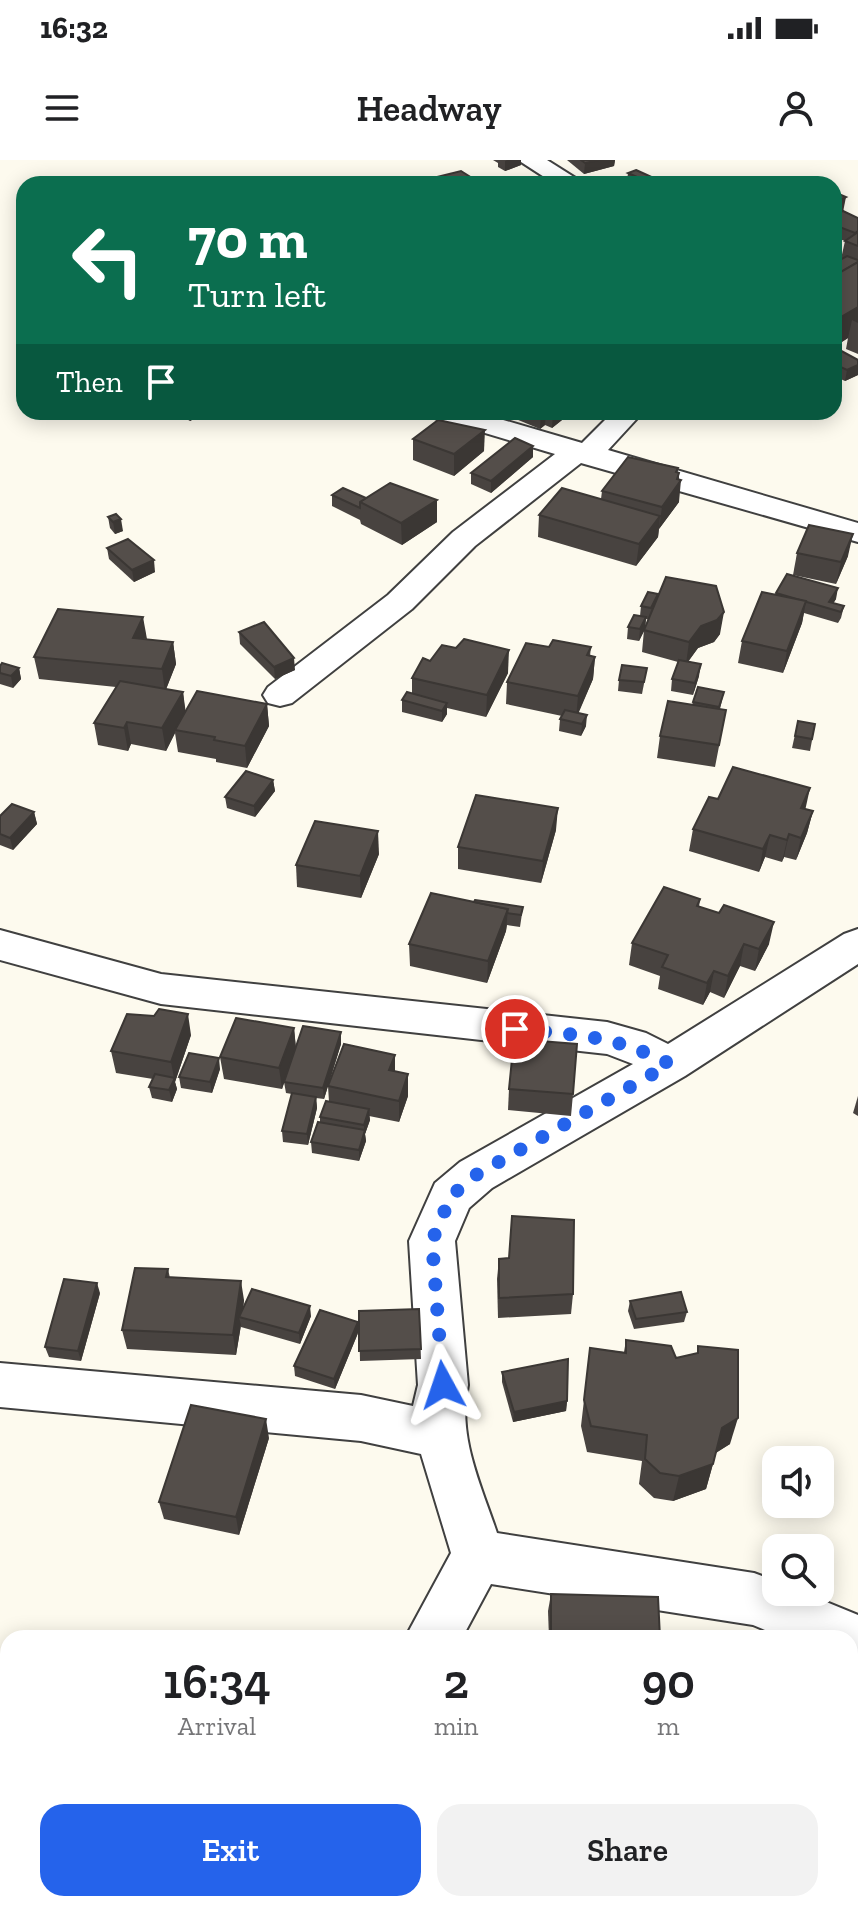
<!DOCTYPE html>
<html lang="en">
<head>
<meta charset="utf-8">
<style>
	body { margin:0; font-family:"Zilla Slab",serif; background:#f2f2f2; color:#202124; height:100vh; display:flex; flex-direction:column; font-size:30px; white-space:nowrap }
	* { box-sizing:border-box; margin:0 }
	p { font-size:26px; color:#757577 }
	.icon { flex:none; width:44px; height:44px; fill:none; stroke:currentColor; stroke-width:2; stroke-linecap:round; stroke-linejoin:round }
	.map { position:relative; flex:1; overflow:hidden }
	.sheet { position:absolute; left:0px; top:1470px; width:858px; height:282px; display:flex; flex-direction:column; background:#fff; border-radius:24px 24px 0 0; box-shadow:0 4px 20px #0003 }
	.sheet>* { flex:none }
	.hud { position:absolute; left:16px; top:16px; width:826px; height:244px; border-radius:24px; box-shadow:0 4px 20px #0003; background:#0b6e4f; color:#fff; overflow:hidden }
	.buttons { position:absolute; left:762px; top:1286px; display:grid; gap:16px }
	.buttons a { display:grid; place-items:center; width:72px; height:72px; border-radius:16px; background:#fff; box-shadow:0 4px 20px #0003; font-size:40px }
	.pin { position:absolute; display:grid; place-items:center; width:68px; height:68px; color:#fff; margin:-34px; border:4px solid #fff; border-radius:50%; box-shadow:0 2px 8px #0007 }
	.me { position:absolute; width:88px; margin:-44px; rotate:355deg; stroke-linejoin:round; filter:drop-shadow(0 0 6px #0008) }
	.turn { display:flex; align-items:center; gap:28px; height:168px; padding:0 40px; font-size:36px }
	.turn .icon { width:104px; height:104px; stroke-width:2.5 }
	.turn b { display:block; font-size:56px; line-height:68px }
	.then { display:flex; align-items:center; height:76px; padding:0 40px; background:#0003; gap:16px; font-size:30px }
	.eta { display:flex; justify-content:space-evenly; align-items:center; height:136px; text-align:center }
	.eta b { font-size:48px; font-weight:600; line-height:56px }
	.button { display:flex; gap:16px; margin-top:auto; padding:16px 40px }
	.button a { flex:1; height:92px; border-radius:24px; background:#2563eb; color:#fff; font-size:32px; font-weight:600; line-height:92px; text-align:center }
	.button a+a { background:#f2f2f2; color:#202124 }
	.status { display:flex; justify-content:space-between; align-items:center; height:56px; padding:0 40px; background:#fff; direction:ltr }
	.status svg { height:22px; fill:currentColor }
	header { display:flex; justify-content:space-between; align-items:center; height:104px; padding:0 40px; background:#fff; font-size:36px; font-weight:600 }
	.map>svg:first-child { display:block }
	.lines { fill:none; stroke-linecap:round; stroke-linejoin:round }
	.street-casing { stroke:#404040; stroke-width:4 }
	.street { fill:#fff; fill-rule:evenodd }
	.wall { fill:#484340 }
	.shaded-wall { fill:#3b3734 }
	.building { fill:#544e4a; stroke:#3b3734; stroke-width:2 }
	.route { stroke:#2563eb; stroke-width:14; stroke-dasharray:0 25.2 }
</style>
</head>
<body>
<div class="status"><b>16:32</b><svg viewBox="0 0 49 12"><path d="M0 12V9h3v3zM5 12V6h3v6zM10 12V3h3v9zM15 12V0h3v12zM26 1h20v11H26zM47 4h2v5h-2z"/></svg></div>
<header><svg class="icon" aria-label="menu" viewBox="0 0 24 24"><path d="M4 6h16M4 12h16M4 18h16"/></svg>Headway<svg class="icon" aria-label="person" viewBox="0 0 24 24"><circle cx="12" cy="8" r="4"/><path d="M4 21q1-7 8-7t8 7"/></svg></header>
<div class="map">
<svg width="858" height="1751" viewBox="0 0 858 1751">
	<rect width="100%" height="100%" fill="#fdfaee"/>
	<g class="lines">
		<defs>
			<g id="street">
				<polygon points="518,0 547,0 585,24 555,24"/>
				<polygon points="431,252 476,252 582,283 613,252 643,252 608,290 858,363 858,382 581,303 475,386 412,449 292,543 280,546 268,543 263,535 268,527 388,435 453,372 555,294 435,258"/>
				<path d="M858,769v35l-173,112 -193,112 -23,20 -14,33 13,144c-11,51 13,100 29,148l257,40 22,8v11h26l56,23v46l-8,4v-27h-66l-31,-13 -262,-41 -29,54h-57l46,-85 -30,-99 -60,-13 -361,-34v-44l361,32 52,11 5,-21 -9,-144 26,-58 25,-21 173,-98 -26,-10 -446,-50 -161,-44v-30l161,44 446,48 39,11 22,11 176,-110z"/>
			</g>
		</defs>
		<!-- street casing -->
		<use href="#street" class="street-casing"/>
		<!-- street -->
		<use href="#street" class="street"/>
	</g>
	<!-- wall -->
	<g class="wall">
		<polygon points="493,0 521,0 521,5 505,11 498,7 498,3"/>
		<polygon points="567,0 615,0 614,6 584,14"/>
		<polygon points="628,13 656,24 627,21"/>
		<polygon points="834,32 844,51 858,58 858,194 846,189 848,178 834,187 834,95 838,101 841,99 845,81 834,77"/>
		<polygon points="834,187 858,200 858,215 845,221 834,216"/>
		<polygon points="174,252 207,252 190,261"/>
		<polygon points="499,252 567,252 567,256 552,268 545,265 540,269"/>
		<polygon points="413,279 484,291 454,316 413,300"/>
		<polygon points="533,286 533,297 491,333 471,324 471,313"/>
		<polygon points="678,313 679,313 679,342 659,369 658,377 636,406 538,377 539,355 601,339 602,331"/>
		<polygon points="332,335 366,338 437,362 402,385 361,364 360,360 332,346"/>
		<polygon points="108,357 123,371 115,374 110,368"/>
		<polygon points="107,388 155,412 134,422 109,399"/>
		<polygon points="797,393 848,396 836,424 793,415"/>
		<polygon points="648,432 720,474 714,482 698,488 688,502 699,516 693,535 671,531 672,519 678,502 642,492 644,470 649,460 646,459 645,469 639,481 627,479 628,467 640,456 641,446"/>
		<polygon points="776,433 836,439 833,443 844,446 841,458 838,463 804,453 802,463 783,513 738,503 742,481"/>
		<polygon points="239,472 295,510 275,519 240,484"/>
		<polygon points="146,480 173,482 176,504 166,529 183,532 185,552 267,544 269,566 247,608 216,602 216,599 178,592 175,573 166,591 131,584 128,591 98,585 94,563 116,527 39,519 34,497"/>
		<polygon points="549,487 591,487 590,496 595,497 593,519 578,553 586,566 581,576 559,571 560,559 562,556 506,544 507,522"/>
		<polygon points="430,501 508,513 486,557 447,548 447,554 442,562 402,552 402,540 412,533 412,518"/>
		<polygon points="0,506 19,508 21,519 13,528 0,524"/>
		<polygon points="647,508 642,534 618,531 619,520"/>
		<polygon points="724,532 720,549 726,550 715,607 657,598 660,576 692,545 693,542"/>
		<polygon points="798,561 815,564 810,591 792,588"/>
		<polygon points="273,620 275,631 255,657 227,648 225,637"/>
		<polygon points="718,639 805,649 813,651 807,673 796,700 784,697 782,702 765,697 759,712 689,691 693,669"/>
		<polygon points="34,652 37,664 13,690 0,685 0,656"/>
		<polygon points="556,670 541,723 458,709 458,687"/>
		<polygon points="379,694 361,738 297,727 296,705"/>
		<polygon points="700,739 699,747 769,784 755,811 740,806 724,838 710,832 703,845 658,829 660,816 629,805 632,783"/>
		<polygon points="474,742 523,747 520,767 507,765 506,771 487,823 410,806 409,784"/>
		<polygon points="294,868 296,888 341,872 341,884 324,939 316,938 317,948 308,985 283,982 282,971 292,934 286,933 284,922 285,919 282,929 224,919 220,897"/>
		<polygon points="191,875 175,922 177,929 172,942 152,938 149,927 153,919 116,913 111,891"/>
		<polygon points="395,895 395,912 408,914 408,936 399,962 369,956 370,960 365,974 366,981 359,1001 312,993 311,982 320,962 320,957 329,942 328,926"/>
		<polygon points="220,909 212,933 181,928 179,917"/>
		<polygon points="509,929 573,934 571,956 508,950"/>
		<polygon points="858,936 858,956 853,953"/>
		<polygon points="499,1099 573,1134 571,1154 498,1158 497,1119"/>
		<polygon points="168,1109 170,1118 244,1140 243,1148 311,1156 300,1184 241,1167 241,1165 236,1195 127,1189 122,1170"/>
		<polygon points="100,1133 81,1201 49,1197 45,1187"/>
		<polygon points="630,1141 687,1152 684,1162 634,1169 628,1151"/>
		<polygon points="419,1149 421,1199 360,1201 359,1151"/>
		<polygon points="358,1173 335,1229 295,1216 294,1206"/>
		<polygon points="626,1180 676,1198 697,1193 698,1186 730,1284 716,1293 706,1329 673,1341 654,1338 639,1324 642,1301 587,1292 581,1266 590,1188 624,1192"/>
		<polygon points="502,1212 567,1241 566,1251 513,1262 502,1222"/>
		<polygon points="269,1278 239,1375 164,1359 159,1342"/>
		<polygon points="551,1434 660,1478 549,1478 548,1451"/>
		<polygon points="850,1584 858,1586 858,1584 858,1709 850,1706"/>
	</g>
	<!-- shaded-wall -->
	<g class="shaded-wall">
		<polygon points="507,0 521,0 521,5 505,11 505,1"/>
		<polygon points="599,0 615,0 614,6 584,14 585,3"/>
		<polygon points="846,37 842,57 834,61 834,43"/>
		<polygon points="858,147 858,163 852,160 848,178 834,187 834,161"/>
		<polygon points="858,205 858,215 845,221 847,210"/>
		<polygon points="189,252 207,252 190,261"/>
		<polygon points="541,252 546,252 545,265 540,269"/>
		<polygon points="553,252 567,252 567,256 552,268"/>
		<polygon points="485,270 484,291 454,316 454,294"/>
		<polygon points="533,286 533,297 491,333 491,321"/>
		<polygon points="678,308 676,328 679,313 678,325 681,320 679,342 659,369 662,347"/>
		<polygon points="437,340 437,362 402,385 401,363"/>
		<polygon points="660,356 658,377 636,406 639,384"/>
		<polygon points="121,359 123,371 115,374 113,362"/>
		<polygon points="853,374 848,396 836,424 841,402"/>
		<polygon points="154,400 155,412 134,422 132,410"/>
		<polygon points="838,428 836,439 830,449 829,442"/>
		<polygon points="806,441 802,463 783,513 787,491"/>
		<polygon points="724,452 720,474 714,482 698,488 686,504 689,482 701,466"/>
		<polygon points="143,457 147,479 133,478"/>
		<polygon points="646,457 645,469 639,481 640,469"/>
		<polygon points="173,482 176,504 165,532 162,509"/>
		<polygon points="509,490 508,513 486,557 487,535"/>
		<polygon points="595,497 593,519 576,559 578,536"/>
		<polygon points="294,498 295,510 275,519 274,507"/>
		<polygon points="701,504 699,516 693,535 695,523"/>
		<polygon points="19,508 21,519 13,528 11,516"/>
		<polygon points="183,532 186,554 175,570 175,573 166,591 162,568"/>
		<polygon points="447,543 447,554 442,562 442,551"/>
		<polygon points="267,544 269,566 247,608 245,586"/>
		<polygon points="587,555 586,566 581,576 582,564"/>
		<polygon points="127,562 131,584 128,591 124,568"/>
		<polygon points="273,620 275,631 255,657 254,646"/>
		<polygon points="810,628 805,651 801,648"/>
		<polygon points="558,648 556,670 541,723 543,701"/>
		<polygon points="813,651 807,673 796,700 801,678"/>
		<polygon points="34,652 37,664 13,690 10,678"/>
		<polygon points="378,671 379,694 361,738 360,716"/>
		<polygon points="789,674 784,697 782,702 787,680"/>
		<polygon points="770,675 765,697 759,712 763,689"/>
		<polygon points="508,749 506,771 487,823 488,801"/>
		<polygon points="774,762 769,784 755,811 759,789"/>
		<polygon points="744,784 740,806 724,838 728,816"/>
		<polygon points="714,811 710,832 703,845 707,823"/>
		<polygon points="188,854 191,875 175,922 177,929 172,942 169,930 174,918 171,902"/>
		<polygon points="294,868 296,890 282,929 279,908"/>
		<polygon points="341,872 341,884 324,939 323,928"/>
		<polygon points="395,895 395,916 389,910"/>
		<polygon points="219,898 220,909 212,933 210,922"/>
		<polygon points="408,914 408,936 399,962 399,941"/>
		<polygon points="316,937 317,948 308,985 307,974"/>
		<polygon points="369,949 370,960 365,974 366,981 359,1001 359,990 364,972 364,965"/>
		<polygon points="241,1121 244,1140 242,1158 239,1157 241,1165 236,1195 233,1175"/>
		<polygon points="97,1123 100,1133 81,1201 78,1191"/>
		<polygon points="310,1146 311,1156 300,1184 299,1173"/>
		<polygon points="358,1162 358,1173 335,1229 334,1219"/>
		<polygon points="567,1241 566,1251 513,1262 514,1252"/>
		<polygon points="738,1258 730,1284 715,1293 722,1268"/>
		<polygon points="266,1259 269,1278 239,1375 236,1357"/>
		<polygon points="713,1304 706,1329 673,1341 679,1316"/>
		<polygon points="194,1744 202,1744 200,1751 192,1751"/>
	</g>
	<!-- building -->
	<g class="building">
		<polygon points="581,0 599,0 585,3"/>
		<polygon points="636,10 656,19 645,24 620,24 637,17 628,13"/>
		<polygon points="461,11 475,20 461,24 441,24 433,18"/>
		<polygon points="764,18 778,24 754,24"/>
		<polygon points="834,32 846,37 834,43"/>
		<polygon points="843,51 858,58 858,71 855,73 834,65 834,54"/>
		<polygon points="858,72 858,86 845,81"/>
		<polygon points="847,96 858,100 858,102 839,113 834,110 834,103"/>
		<polygon points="858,102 858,147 834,161 834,116"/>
		<polygon points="834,187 858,200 858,205 847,210 834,204"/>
		<polygon points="438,260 485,270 454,294 413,279"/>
		<polygon points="515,278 533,286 491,321 471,313"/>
		<polygon points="628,297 678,308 676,312 679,313 677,319 681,320 662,347 602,331"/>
		<polygon points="390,323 437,340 401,363 360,342"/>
		<polygon points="343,328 366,338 360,342 360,348 332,335"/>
		<polygon points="562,328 660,356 639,384 539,355"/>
		<polygon points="116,354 121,359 113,362 108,357"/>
		<polygon points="809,365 853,374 841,402 797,393"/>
		<polygon points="128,379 154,400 132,410 107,388"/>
		<polygon points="787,414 838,428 829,442 844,446 841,452 776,433"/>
		<polygon points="666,417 716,426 724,452 717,460 701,466 689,482 644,470"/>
		<polygon points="648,432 658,434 651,448 641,446"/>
		<polygon points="762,432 806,441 787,491 742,481"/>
		<polygon points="58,449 143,457 133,478 173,482 162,509 34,497"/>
		<polygon points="634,455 646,457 640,469 628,467"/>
		<polygon points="264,462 294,498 274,507 239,472"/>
		<polygon points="464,479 509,490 487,535 412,518 423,498 430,501 442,485 456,488"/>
		<polygon points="553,480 591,487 587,495 595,497 578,536 507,522 526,483 549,487"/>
		<polygon points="679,500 701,504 695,523 672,519"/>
		<polygon points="2,503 19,508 11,516 0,513 0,506"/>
		<polygon points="622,505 647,508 644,522 619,520"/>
		<polygon points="120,521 183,532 162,568 127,562 124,568 94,563"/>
		<polygon points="698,527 724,532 719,547 693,542"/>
		<polygon points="197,531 267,544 245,586 214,580 215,577 175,570"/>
		<polygon points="407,532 447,543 442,551 402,540"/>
		<polygon points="668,541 726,550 719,585 660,576"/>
		<polygon points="565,550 587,555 582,564 560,559"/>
		<polygon points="798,561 815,564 812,579 795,576"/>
		<polygon points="733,607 810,628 801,648 813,651 801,678 789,674 787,680 770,675 763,689 693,669 709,637 718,639"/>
		<polygon points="246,611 273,620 254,646 225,637"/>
		<polygon points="476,635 558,648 543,701 458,687"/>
		<polygon points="12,644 34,652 10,678 0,674 0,656"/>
		<polygon points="315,661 378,671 360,716 296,705"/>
		<polygon points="664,727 700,739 697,746 719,753 724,745 774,762 759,789 744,784 728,816 714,811 707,823 662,807 668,795 632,783"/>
		<polygon points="431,733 508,749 488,801 409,784"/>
		<polygon points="475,740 523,747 521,755 507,753 508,749 474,742"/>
		<polygon points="159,849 188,854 171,902 111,891 127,854 154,856"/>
		<polygon points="236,858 294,868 279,908 220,897"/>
		<polygon points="303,866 341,872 323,928 284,922"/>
		<polygon points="514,879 577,884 573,934 509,929"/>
		<polygon points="344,884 395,895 389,910 408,914 399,941 328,926"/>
		<polygon points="189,893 219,898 210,922 179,917"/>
		<polygon points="155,914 175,918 169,930 149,927"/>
		<polygon points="292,933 316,937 307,974 282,971"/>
		<polygon points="326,941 369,949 364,965 320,957"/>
		<polygon points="318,962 365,970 359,990 311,982"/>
		<polygon points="512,1056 574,1060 573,1134 499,1138 499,1099 509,1098"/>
		<polygon points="135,1108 168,1109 166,1117 241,1121 233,1175 122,1170"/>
		<polygon points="64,1119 97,1123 78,1191 45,1187"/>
		<polygon points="252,1129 310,1146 299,1173 239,1157"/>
		<polygon points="681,1132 687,1152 636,1159 630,1141"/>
		<polygon points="419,1149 421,1189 359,1191 359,1151"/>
		<polygon points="320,1150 358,1162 334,1219 294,1206"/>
		<polygon points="626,1180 671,1186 676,1198 698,1193 698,1186 738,1190 738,1258 722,1268 713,1304 679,1316 660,1313 645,1299 647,1275 591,1266 584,1240 590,1188 626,1193"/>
		<polygon points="568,1199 567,1241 514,1252 502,1212"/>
		<polygon points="191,1245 266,1259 236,1357 159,1342"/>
		<polygon points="551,1434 658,1437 660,1478 551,1478"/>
		<polygon points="850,1584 858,1586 858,1693 850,1691"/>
		<polygon points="136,1744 194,1744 192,1751 134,1751"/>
		<polygon points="769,1744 809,1744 809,1751 768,1751"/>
	</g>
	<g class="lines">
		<!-- route -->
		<path class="route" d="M443,1225l-11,-144 19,-45 25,-21 194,-111c-57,-29 -92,-29 -155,-35"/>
	</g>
</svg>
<div class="buttons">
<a><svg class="icon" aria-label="sound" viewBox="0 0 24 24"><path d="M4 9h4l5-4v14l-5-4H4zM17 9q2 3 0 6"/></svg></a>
<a><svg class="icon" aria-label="search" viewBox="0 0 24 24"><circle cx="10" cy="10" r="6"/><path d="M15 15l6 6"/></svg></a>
</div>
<div class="pin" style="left:515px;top:869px;background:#d93025"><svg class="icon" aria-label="arrive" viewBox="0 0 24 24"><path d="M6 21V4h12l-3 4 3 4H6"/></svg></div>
<svg class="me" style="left:443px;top:1225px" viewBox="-20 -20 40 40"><path d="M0-17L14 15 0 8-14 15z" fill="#2563eb" stroke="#fff" stroke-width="4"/></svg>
<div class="hud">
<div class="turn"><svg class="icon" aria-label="left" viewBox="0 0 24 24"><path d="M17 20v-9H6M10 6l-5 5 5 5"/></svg><div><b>70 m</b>Turn left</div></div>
<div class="then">Then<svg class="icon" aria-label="arrive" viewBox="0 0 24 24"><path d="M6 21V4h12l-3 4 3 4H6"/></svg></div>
</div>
<section class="sheet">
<div class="eta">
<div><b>16:34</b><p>Arrival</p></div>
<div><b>2</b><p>min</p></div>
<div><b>90</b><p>m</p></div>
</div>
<div class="button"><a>Exit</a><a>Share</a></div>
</section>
</div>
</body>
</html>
